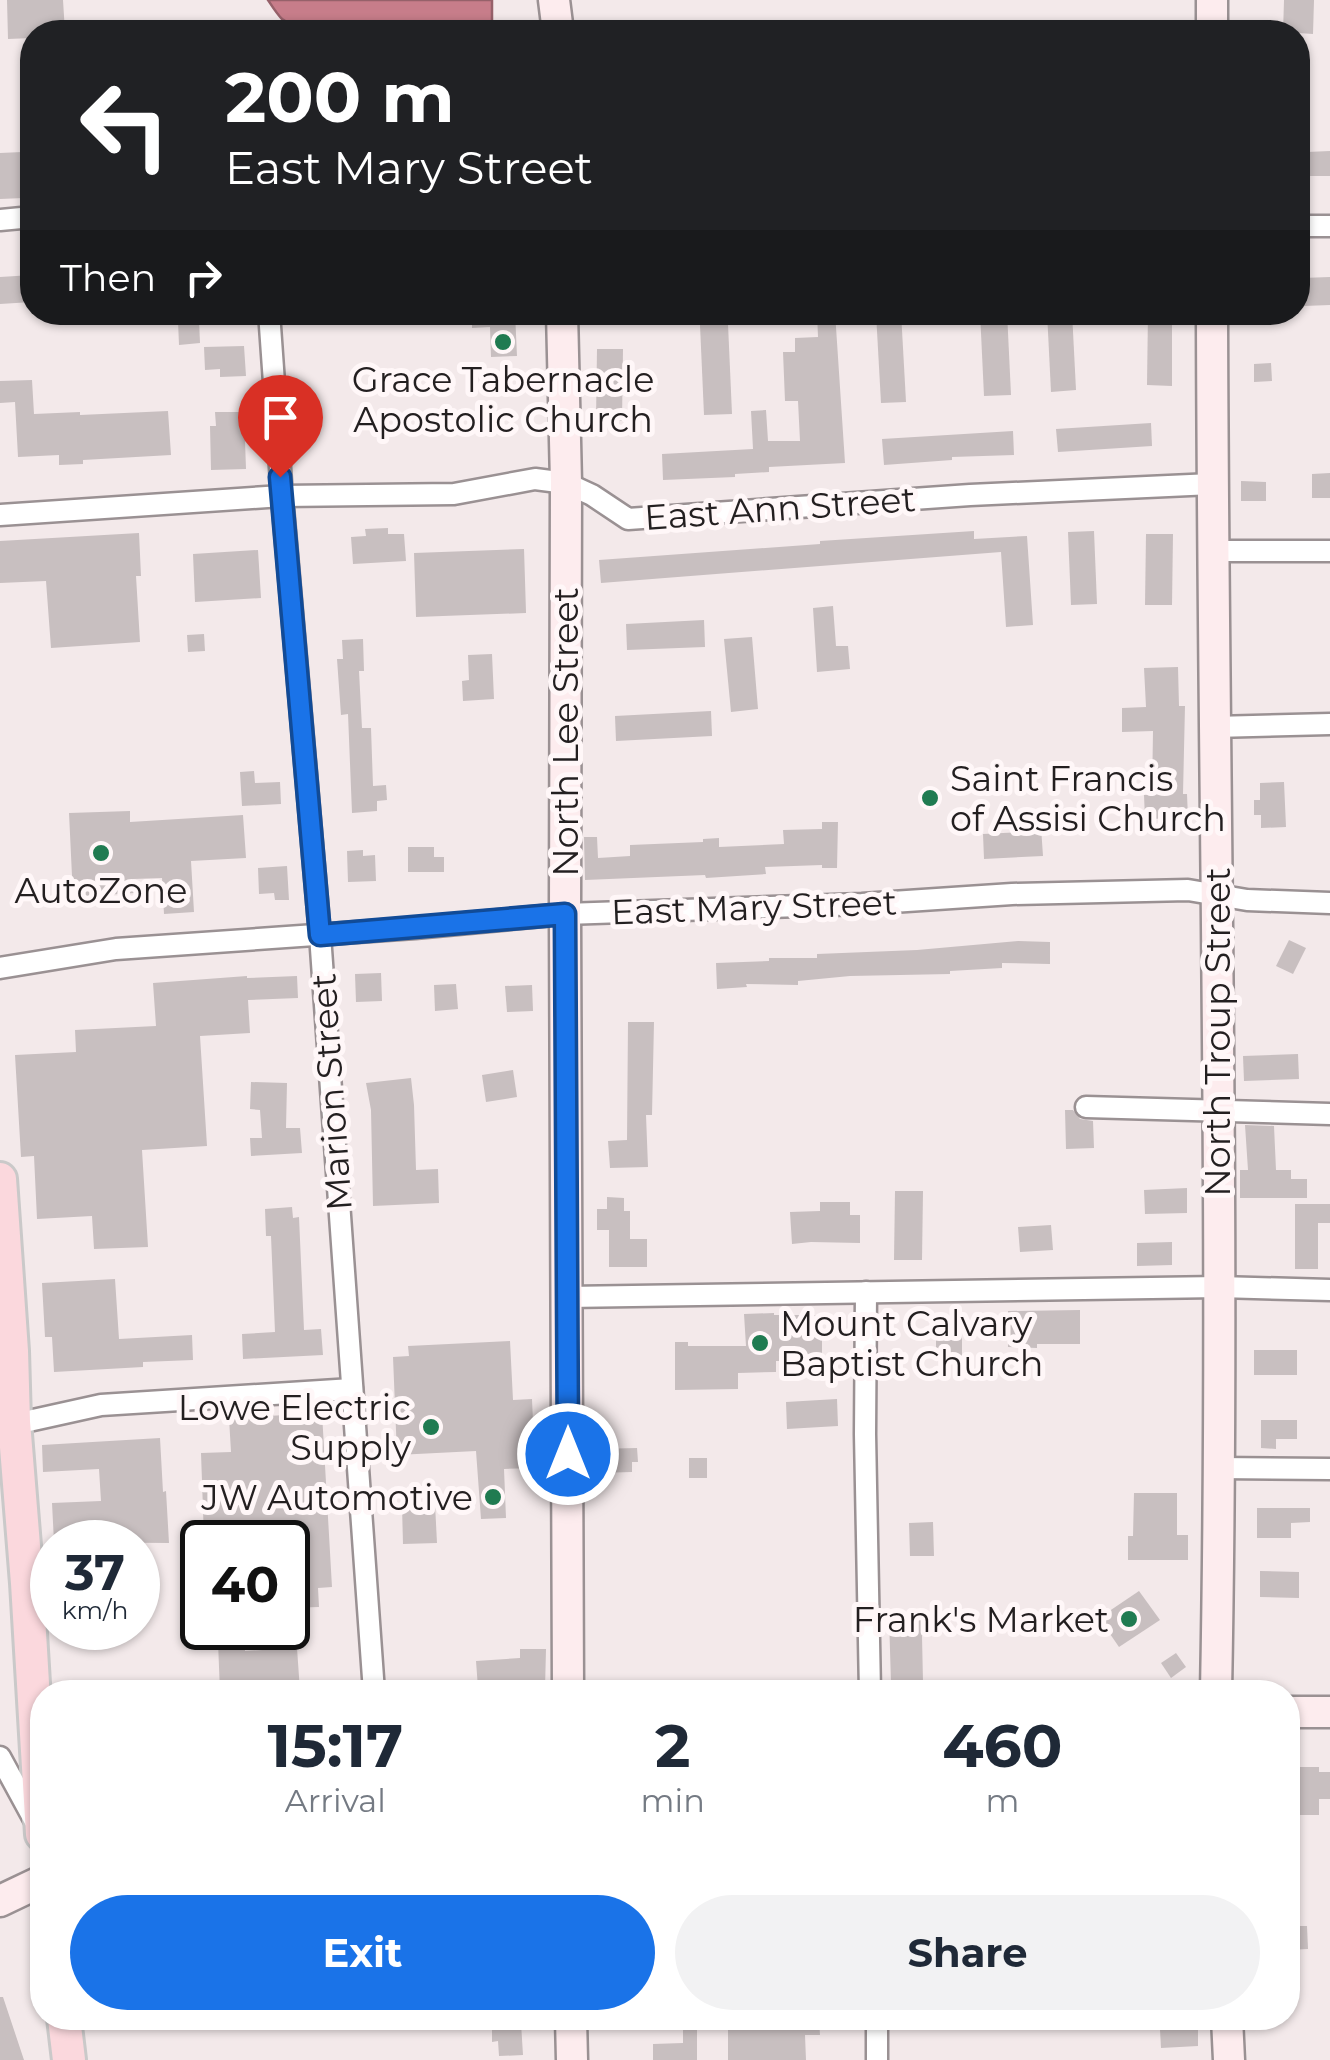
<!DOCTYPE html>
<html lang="en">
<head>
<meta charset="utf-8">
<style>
	body { margin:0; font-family:Montserrat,sans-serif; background:#f2f2f3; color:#1f2937; height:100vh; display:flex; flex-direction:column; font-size:38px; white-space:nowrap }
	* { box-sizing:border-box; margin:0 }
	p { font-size:32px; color:#747a83 }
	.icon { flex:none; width:55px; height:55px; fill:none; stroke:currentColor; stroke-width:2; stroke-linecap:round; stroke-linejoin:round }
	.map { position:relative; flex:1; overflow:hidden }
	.side { position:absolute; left:30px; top:1680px; width:1270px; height:350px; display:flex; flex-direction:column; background:#fff; border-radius:40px; box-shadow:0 2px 8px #0004 }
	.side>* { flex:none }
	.banner { position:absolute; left:20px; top:20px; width:1290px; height:305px; border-radius:40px; box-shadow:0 2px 8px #0004; background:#202124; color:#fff; overflow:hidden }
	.speed { position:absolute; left:30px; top:1520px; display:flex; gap:20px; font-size:50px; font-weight:700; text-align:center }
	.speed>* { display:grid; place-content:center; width:130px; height:130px; border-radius:50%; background:#fff; box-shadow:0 2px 8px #0004; line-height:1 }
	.speed small { font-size:25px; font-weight:400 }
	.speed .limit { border:5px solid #111; border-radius:15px; background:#fff; color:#111 }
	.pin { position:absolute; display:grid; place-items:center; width:85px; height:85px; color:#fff; margin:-102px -42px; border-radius:50% 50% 50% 0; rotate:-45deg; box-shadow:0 0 10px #0007 }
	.pin .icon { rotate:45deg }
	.me { position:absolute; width:110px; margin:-55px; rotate:0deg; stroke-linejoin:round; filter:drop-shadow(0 0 8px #0008) }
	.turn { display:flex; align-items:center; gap:35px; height:210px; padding:0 40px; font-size:45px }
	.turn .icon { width:130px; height:130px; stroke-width:2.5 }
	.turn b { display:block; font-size:70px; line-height:85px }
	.then { display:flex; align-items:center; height:95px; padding:0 40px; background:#0003; gap:20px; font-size:38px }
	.eta { display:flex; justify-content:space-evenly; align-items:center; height:170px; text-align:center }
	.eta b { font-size:60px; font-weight:700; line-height:70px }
	.button { display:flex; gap:20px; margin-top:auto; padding:20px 40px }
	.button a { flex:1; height:115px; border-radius:60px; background:#1a73e8; color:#fff; font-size:40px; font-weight:700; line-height:115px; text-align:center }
	.button a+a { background:#f2f2f3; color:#1f2937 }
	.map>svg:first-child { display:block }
	.water { fill:#c77d8a; stroke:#96616a; stroke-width:2.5 }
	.building { fill:#c8bfc0 }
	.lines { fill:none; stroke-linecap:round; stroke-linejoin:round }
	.street-casing { stroke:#9a9193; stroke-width:25 }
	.secondary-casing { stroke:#9a9193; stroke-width:35 }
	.primary-casing { stroke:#cac9c9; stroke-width:38 }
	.street { stroke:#fff; stroke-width:20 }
	.secondary { stroke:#fdecee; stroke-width:30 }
	.primary { stroke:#fbd8dd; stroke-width:32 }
	.route-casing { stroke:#114b97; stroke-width:25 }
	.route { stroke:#1a73e8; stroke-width:18 }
	.poi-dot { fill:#207b51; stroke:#fff7f8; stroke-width:4 }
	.labels { text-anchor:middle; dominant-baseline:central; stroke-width:10; stroke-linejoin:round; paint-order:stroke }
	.poi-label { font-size:35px; fill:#231f20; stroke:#fff7f8; text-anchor:end }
	.street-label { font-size:35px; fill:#231f20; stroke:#fff7f8 }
</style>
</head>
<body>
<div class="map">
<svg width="1330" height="2060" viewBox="0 0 1330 2060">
	<rect width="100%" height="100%" fill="#f3e9ea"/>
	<!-- water -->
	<path class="water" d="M268,0h224v23l-7,9c-39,0 -177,8 -203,-13 -5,-5 -10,-13 -14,-19z"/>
	<!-- building -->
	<g class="building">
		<polygon points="7,0 63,0 65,32 32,32 32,38 8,39"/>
		<polygon points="1284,0 1314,0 1313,34 1283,32"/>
		<polygon points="1330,151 1330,176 1307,176 1307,152"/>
		<polygon points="22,152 24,198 0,199 0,153"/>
		<polygon points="32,275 32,302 0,304 0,277"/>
		<polygon points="1330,277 1330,305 1304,306 1302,278"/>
		<polygon points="472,312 515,312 517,356 491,357 490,327 472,328"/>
		<polygon points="817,312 835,312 845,463 769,467 769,472 735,474 735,477 663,480 662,454 753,449 751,411 766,410 768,441 800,441 798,401 785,401 783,352 795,352 795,338 818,337"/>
		<polygon points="901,312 906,402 881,403 876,313"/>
		<polygon points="980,312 1007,312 1011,395 984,396"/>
		<polygon points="1047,312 1072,312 1076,390 1051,392"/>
		<polygon points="1148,312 1172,312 1172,386 1147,385"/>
		<polygon points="199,320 200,343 179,345 178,321"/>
		<polygon points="728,324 732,414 704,415 700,325"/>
		<polygon points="244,346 246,376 220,377 220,369 205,370 204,347"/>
		<polygon points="597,349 623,349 622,421 596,421"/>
		<polygon points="1271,363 1272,381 1254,382 1254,364"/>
		<polygon points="32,380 34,414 80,412 80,415 168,411 171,455 83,460 83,464 59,465 59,455 18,457 15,402 0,403 0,381"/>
		<polygon points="215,412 244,412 246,469 211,470 210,426 216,426"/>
		<polygon points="1151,423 1152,446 1058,452 1056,429"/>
		<polygon points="1013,431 1014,455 952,457 952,460 884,465 882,439"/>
		<polygon points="1330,473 1330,498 1312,498 1312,474"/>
		<polygon points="1241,481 1266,482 1266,501 1241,501"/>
		<polygon points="388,528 388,534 404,534 406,561 353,564 351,537 366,536 365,529"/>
		<polygon points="974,531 974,539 1027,536 1033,625 1006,627 1001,552 601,583 599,560 820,544 820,541"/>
		<polygon points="1094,531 1097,604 1071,605 1068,532"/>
		<polygon points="139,533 141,576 136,576 140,642 51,648 46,581 0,583 0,541"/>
		<polygon points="1146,534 1173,534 1172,605 1145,605"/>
		<polygon points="524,549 526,613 416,617 414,553"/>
		<polygon points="258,550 261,598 195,602 193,554"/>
		<polygon points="833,606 836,646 848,646 850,669 817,672 813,608"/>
		<polygon points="704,620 705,647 627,650 626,624"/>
		<polygon points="204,634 205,651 188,652 187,635"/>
		<polygon points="752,637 758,709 731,712 724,639"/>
		<polygon points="363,639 364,671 359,671 362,728 371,728 373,786 386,785 387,800 377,801 377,811 352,813 348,714 341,715 337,659 343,659 342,640"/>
		<polygon points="492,654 494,699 463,701 462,681 469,680 468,655"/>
		<polygon points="1178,667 1179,706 1185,706 1183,794 1187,794 1188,818 1145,819 1144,795 1152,795 1153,731 1122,732 1122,708 1146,707 1144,668"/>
		<polygon points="711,711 712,736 616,741 615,716"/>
		<polygon points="254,771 255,783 280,782 281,804 242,806 240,772"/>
		<polygon points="1284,782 1286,827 1261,828 1261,815 1254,815 1254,800 1260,800 1260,783"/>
		<polygon points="130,811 130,822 243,815 246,858 191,861 194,912 164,914 162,878 133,879 134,893 73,897 69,813"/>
		<polygon points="822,822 838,822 837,868 822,868 822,865 765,867 766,874 706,878 705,875 585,880 584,837 597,837 598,858 630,856 630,845 703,842 703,839 719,838 719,847 784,844 783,830 822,829"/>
		<polygon points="1041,827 1043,856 984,859 983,834 1025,832 1025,828"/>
		<polygon points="408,847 434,847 434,857 444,857 444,872 408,872"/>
		<polygon points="363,850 363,856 375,855 376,881 348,882 347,851"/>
		<polygon points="287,866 289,900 275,900 274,893 259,894 258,868"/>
		<polygon points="1289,940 1306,948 1293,974 1276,966"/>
		<polygon points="1018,941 1050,942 1050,964 1002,963 1002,968 950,971 950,974 850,976 798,981 798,985 746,984 747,987 717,989 716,963 769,961 769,958 817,958 817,954 917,950"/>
		<polygon points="381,973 382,1001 356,1002 355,974"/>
		<polygon points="247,976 247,978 297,976 298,998 248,1000 250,1033 200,1036 207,1146 142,1150 148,1247 94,1249 92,1216 37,1219 34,1156 21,1157 15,1055 76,1052 75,1030 156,1026 153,983"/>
		<polygon points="456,984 458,1009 435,1011 434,985"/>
		<polygon points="532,985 533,1011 507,1012 505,986"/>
		<polygon points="628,1022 654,1022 652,1115 646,1115 648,1167 610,1168 608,1141 627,1140"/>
		<polygon points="1298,1054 1299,1079 1244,1081 1243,1056"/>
		<polygon points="513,1070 517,1097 486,1102 482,1075"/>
		<polygon points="411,1078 414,1105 416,1170 438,1169 439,1203 373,1206 371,1110 366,1083"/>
		<polygon points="251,1082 287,1083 286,1128 300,1128 302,1153 251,1156 250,1138 262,1138 260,1110 250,1109"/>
		<polygon points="1065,1110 1073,1110 1080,1119 1093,1121 1094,1148 1066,1149"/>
		<polygon points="1245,1125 1274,1126 1276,1170 1291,1170 1291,1179 1307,1179 1307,1198 1240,1198 1240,1170 1248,1170"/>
		<polygon points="1187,1188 1187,1213 1145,1214 1144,1190"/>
		<polygon points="895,1191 923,1191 922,1260 894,1260"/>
		<polygon points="607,1197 624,1198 624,1211 630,1211 630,1239 647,1239 647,1267 609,1267 609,1230 597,1230 597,1209 607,1209"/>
		<polygon points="820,1202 850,1202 850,1215 860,1215 860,1243 811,1242 792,1244 790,1212 820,1211"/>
		<polygon points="1295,1204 1330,1204 1330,1223 1318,1223 1318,1269 1295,1269"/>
		<polygon points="292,1207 293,1218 299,1217 304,1330 321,1329 323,1355 243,1359 242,1334 275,1332 271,1236 266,1236 265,1209"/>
		<polygon points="1051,1225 1053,1250 1020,1252 1018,1227"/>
		<polygon points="1172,1242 1172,1265 1137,1266 1137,1243"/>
		<polygon points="115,1279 119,1339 192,1335 193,1360 143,1362 143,1367 54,1372 52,1337 45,1337 42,1283"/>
		<polygon points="1080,1310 1080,1344 1037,1344 1037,1348 1008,1347 1008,1311"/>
		<polygon points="774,1313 774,1315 822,1315 822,1361 776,1361 776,1372 738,1373 738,1389 675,1390 675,1342 688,1342 688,1346 746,1346 744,1314"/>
		<polygon points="936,1320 962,1321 962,1360 936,1359"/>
		<polygon points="510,1341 513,1400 532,1399 535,1468 504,1469 506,1518 481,1519 476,1451 397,1455 393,1357 409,1356 408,1346"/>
		<rect x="1254" y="1350" width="43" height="25"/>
		<polygon points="837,1399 838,1426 787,1429 786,1402"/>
		<polygon points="322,1413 332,1587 318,1588 319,1607 288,1608 288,1542 256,1542 256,1534 204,1538 201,1453 231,1452 229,1418"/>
		<polygon points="1261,1420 1297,1420 1297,1439 1276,1439 1276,1449 1261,1448"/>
		<polygon points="160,1438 163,1492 166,1491 169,1543 54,1542 52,1503 101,1501 99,1469 43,1472 42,1445"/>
		<polygon points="637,1448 638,1462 632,1462 632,1472 597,1473 596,1449"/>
		<rect x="689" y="1458" width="18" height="20"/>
		<polygon points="1134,1493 1177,1493 1177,1535 1188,1535 1188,1560 1128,1560 1128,1536 1133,1536"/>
		<polygon points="435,1504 437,1543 403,1544 402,1506"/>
		<polygon points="1257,1508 1310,1508 1310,1522 1291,1523 1291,1538 1257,1538"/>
		<polygon points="933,1522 934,1556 910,1556 909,1523"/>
		<polygon points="1260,1571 1299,1572 1299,1598 1260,1597"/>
		<polygon points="1139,1591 1160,1620 1119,1647 1099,1618"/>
		<polygon points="925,1616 926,1636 922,1636 923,1682 891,1683 889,1617"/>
		<polygon points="245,1640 245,1651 297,1648 300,1691 220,1692 218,1642"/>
		<polygon points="520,1649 546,1649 545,1689 506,1689 506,1692 488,1692 488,1687 478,1688 476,1661 520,1658"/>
		<polygon points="1176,1653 1186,1667 1171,1678 1161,1663"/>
		<polygon points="1294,1767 1319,1767 1319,1772 1330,1772 1330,1799 1319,1799 1319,1815 1294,1815"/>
		<polygon points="1288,1926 1307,1926 1308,1949 1288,1950"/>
		<polygon points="0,1997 3,1997 24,2060 0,2060"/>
		<polygon points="683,2018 697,2018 697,2060 653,2060 653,2044 683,2043"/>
		<polygon points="755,2018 819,2018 820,2035 805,2035 806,2060 728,2060 728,2026 755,2025"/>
		<polygon points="521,2023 523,2055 499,2056 498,2041 492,2042 492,2024"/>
		<polygon points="1198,2028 1198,2046 1161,2048 1160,2030"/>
	</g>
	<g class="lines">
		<defs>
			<g id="street">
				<polyline points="0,220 32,217"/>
				<polyline points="1298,226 1330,226"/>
				<polyline points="269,312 282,496 320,935 374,1692"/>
				<polyline points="0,515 282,496 454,494 535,479 566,483 592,495 628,519 970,495 1212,484"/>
				<polyline points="1213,551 1330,551"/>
				<polyline points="1214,727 1330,724"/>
				<polyline points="0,968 116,949 415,928 565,914 862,904 1012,894 1188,890 1247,900 1330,903"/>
				<polyline points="1086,1107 1330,1114"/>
				<polyline points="866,1292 865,1434 870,1692"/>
				<polyline points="567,1297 1219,1287 1330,1290"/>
				<polyline points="6,1426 101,1405 352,1389"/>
				<polyline points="1218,1468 1330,1469"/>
				<polyline points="0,1757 37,1825"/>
				<polyline points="877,2018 877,2060"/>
			</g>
			<g id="secondary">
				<polyline points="554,0 558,32"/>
				<polyline points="1212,0 1212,32"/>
				<polyline points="562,312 566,483 565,914 568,1692"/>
				<path d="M1212,312c1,460 13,920 4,1380"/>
				<polyline points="1288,1712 1330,1712"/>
				<polyline points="0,1901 42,1881"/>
				<polyline points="571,2018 572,2060"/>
				<polyline points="1227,2018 1229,2060"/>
			</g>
			<g id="primary">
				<polyline points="0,1179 12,1351 14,1422 27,1583 42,1834"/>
				<polyline points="64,2018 69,2060"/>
			</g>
		</defs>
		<!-- street casing -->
		<use href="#street" class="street-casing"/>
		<!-- secondary casing -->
		<use href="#secondary" class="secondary-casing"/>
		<!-- primary casing -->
		<use href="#primary" class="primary-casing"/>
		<!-- street -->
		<use href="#street" class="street"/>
		<!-- secondary -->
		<use href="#secondary" class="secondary"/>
		<!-- primary -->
		<use href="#primary" class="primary"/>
	</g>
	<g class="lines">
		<defs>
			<polyline id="route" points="280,477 320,935 565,914 568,1454"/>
		</defs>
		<!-- route casing -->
		<use href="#route" class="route-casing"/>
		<!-- route -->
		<use href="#route" class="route"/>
	</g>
	<!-- markers -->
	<g class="poi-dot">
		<circle cx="503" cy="342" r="10"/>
		<circle cx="930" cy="798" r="10"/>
		<circle cx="101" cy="853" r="10"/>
		<circle cx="760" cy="1343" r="10"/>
		<circle cx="431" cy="1427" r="10"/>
		<circle cx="493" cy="1497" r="10"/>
		<circle cx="1129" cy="1619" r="10"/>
	</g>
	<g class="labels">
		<!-- poi labels -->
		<g class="poi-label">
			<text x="503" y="379" text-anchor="middle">Grace Tabernacle<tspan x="503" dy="40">Apostolic Church</tspan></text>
			<text x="950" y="778" text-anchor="start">Saint Francis<tspan x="950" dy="40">of Assisi Church</tspan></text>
			<text x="101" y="890" text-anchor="middle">AutoZone</text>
			<text x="780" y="1323" text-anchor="start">Mount Calvary<tspan x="780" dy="40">Baptist Church</tspan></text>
			<text x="411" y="1407">Lowe Electric<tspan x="411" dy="40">Supply</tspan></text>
			<text x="473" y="1497">JW Automotive</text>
			<text x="1109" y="1619">Frank's Market</text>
		</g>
		<!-- street labels -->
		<g class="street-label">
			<text transform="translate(780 508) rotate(-4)">East Ann Street</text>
			<text transform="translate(565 732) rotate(-90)">North Lee Street</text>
			<text transform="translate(754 907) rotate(-2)">East Mary Street</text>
			<text transform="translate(1217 1032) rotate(-90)">North Troup Street</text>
			<text transform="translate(331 1092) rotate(-94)">Marion Street</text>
		</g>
	</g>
</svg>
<div class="speed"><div>37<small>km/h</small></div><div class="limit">40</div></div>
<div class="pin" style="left:280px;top:477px;background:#d93025"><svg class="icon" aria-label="arrive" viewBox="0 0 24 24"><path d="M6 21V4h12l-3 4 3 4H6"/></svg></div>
<svg class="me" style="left:568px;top:1454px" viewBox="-20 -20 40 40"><circle r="17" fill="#1a73e8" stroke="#fff" stroke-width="3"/><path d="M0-11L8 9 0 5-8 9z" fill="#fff"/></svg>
<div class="banner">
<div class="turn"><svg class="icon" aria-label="left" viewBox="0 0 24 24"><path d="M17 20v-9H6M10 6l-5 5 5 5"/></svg><div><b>200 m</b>East Mary Street</div></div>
<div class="then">Then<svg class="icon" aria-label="right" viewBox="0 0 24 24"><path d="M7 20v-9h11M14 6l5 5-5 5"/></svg></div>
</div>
<section class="side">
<div class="eta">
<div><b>15:17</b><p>Arrival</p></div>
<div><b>2</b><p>min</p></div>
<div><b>460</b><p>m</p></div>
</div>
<div class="button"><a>Exit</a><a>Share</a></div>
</section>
</div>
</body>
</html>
